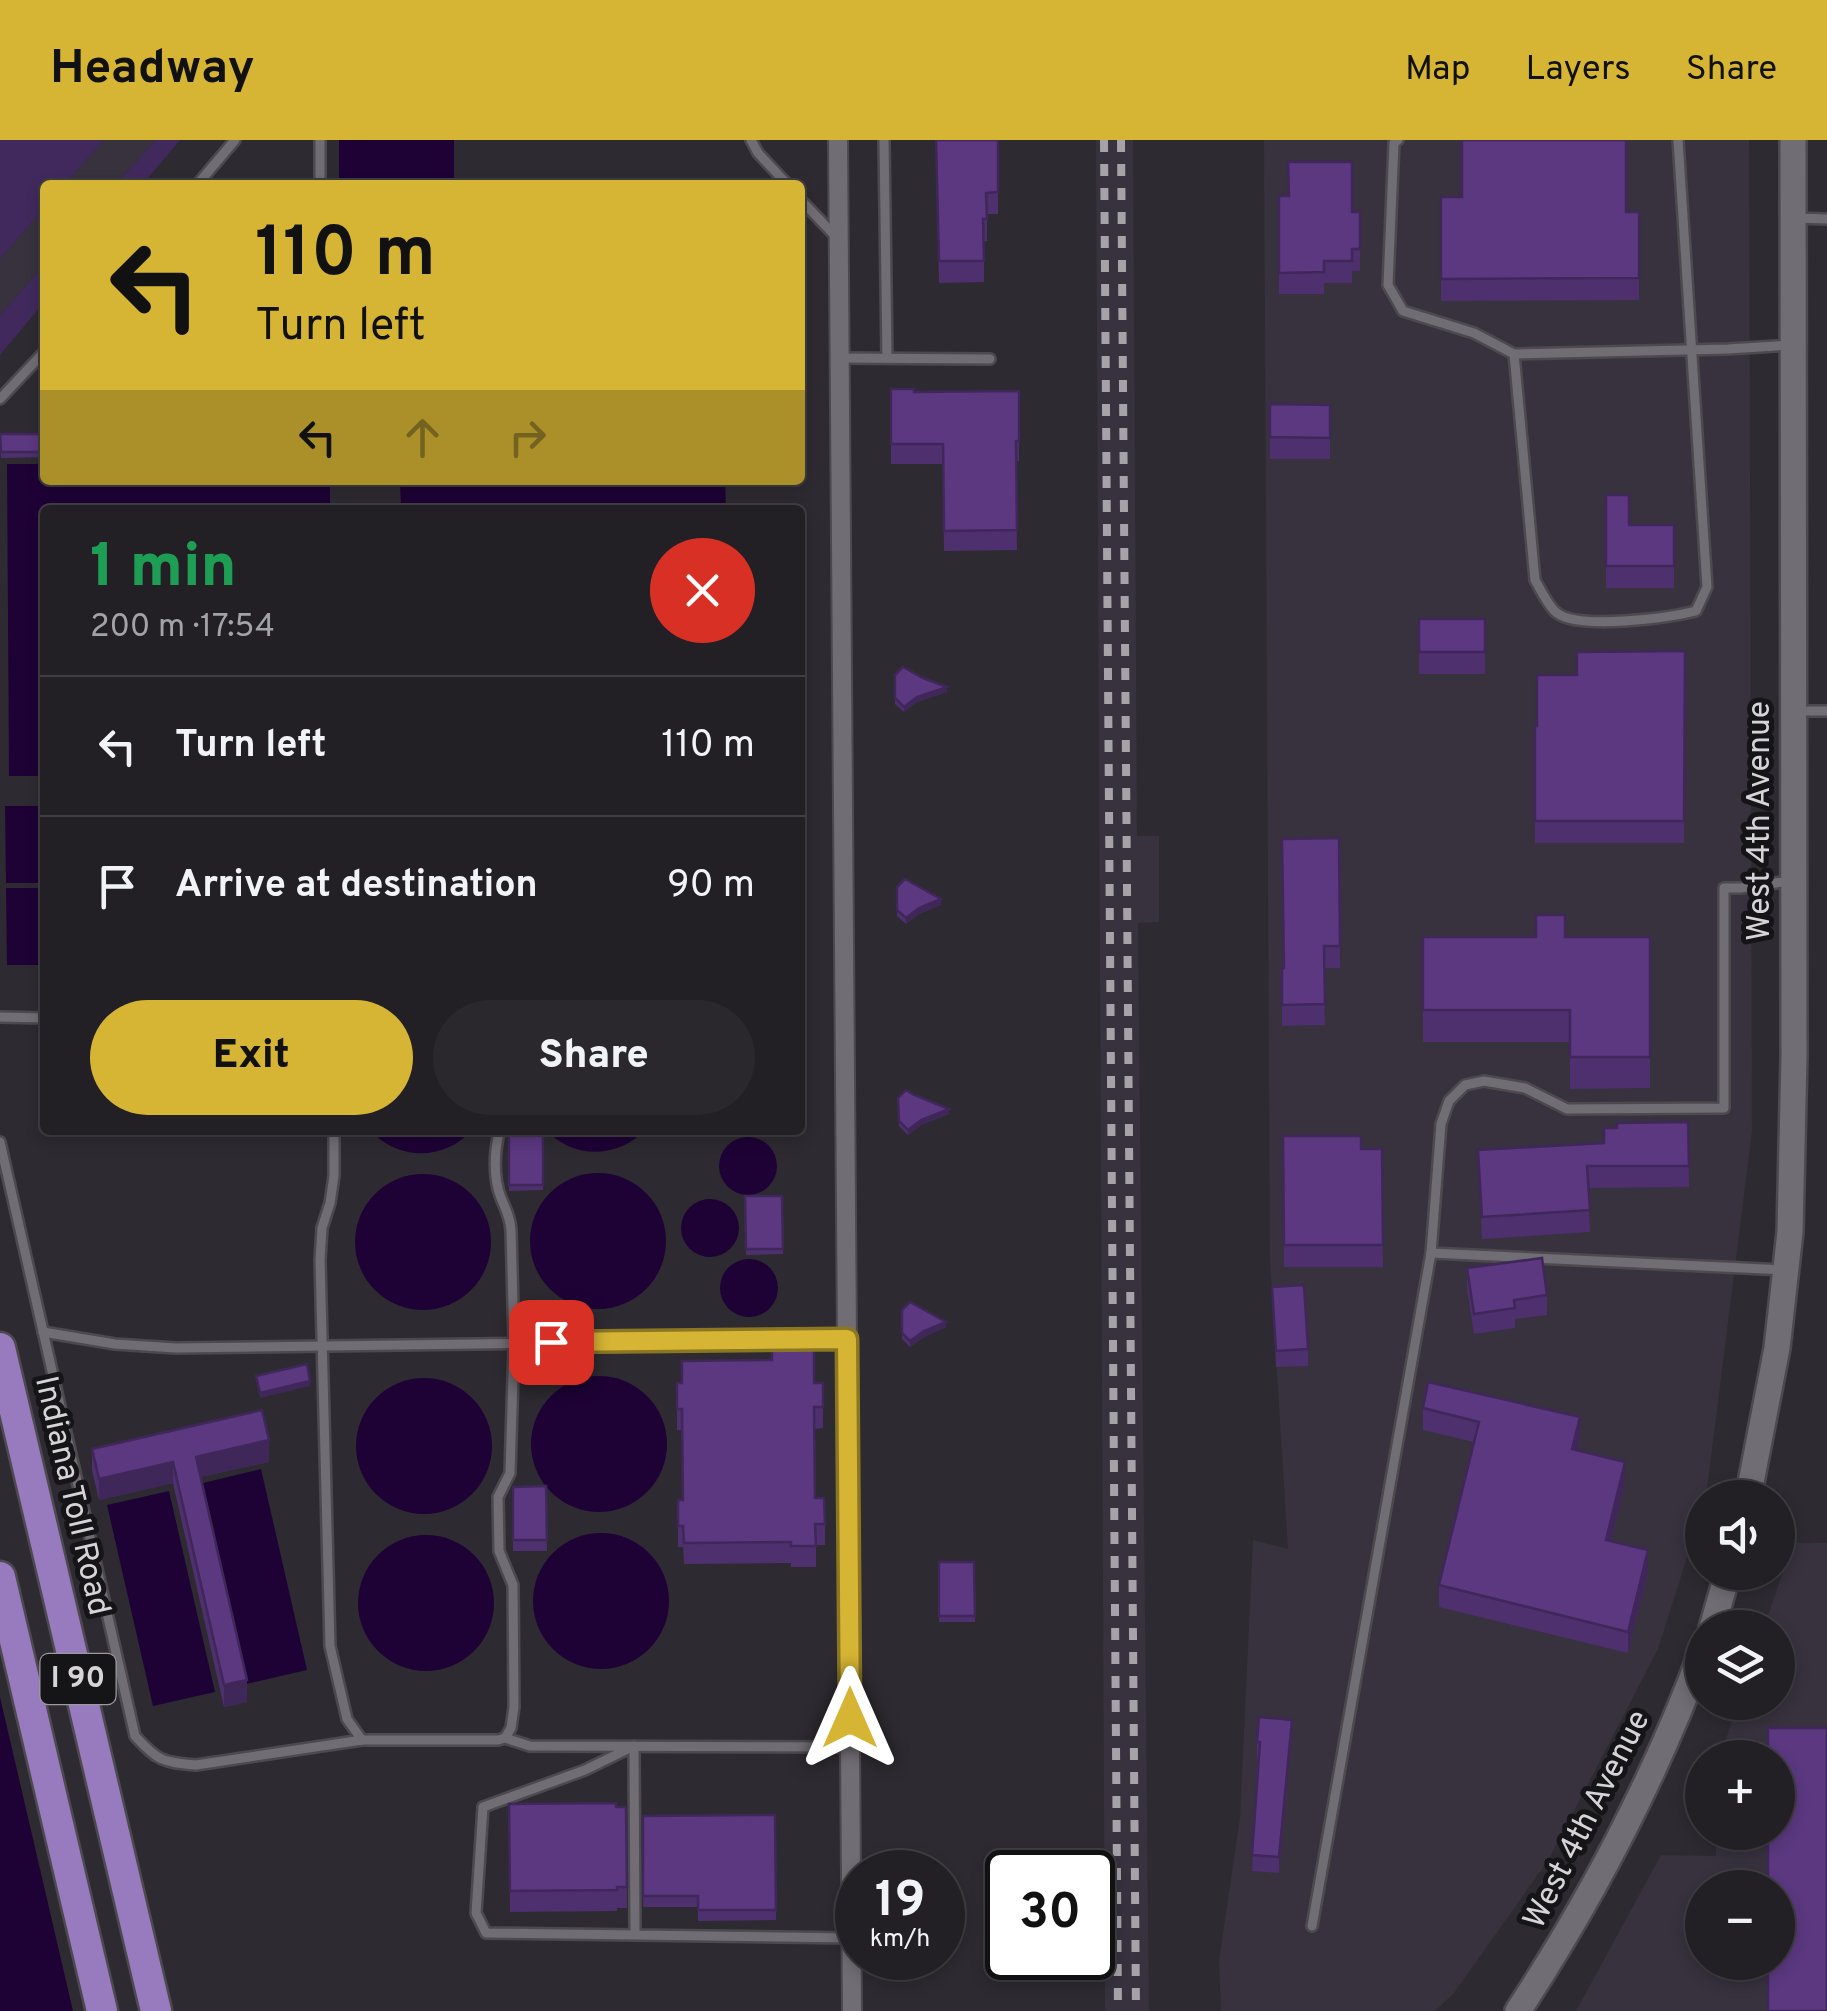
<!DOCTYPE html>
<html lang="en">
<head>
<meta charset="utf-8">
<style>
	body { margin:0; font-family:Overpass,sans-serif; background:#2a282d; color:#f1f3f6; height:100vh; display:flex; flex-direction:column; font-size:38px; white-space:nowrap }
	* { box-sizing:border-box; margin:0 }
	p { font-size:32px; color:#a2a3a7 }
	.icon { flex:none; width:55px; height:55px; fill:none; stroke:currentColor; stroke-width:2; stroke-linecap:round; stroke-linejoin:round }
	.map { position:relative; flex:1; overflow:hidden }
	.panel { position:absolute; left:40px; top:365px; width:765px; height:630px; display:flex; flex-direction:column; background:#222025; border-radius:10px; box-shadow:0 5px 15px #0003,0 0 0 2px #3f3e42 }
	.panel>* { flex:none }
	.top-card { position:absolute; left:40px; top:40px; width:765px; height:305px; border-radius:10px; box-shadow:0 5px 15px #0003,0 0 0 2px #3f3e42; background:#d6b534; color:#111; overflow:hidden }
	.buttons { position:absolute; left:1685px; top:1340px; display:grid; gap:20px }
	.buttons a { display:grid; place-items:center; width:110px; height:110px; border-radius:50%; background:#222025; box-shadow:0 5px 15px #0003,0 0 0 2px #3f3e42; font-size:50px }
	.speed { position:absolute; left:835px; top:1710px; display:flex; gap:20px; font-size:50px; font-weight:700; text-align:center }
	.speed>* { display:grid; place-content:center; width:130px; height:130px; border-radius:50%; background:#222025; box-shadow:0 5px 15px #0003,0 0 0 2px #3f3e42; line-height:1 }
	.speed small { font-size:25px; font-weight:400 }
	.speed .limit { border:5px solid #111; border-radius:15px; background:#fff; color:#111 }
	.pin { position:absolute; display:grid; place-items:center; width:85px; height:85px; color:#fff; margin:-42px; border-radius:20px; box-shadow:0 5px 15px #0006 }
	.me { position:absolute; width:110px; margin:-55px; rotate:0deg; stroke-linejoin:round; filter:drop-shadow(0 0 8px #0008) }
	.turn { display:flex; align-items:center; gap:35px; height:210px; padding:0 50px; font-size:45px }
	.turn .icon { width:130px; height:130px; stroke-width:2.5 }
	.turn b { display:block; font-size:70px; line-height:85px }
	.lanes { display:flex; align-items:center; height:95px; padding:0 50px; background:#0003; justify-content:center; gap:50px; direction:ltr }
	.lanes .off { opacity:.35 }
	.round { display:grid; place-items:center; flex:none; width:105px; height:105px; border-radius:52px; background:#2a282d }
	.headline { display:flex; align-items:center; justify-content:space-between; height:170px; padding:0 50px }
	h1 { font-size:60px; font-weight:800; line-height:75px; color:#1e9e55 }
	.action { display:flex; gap:20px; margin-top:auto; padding:20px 50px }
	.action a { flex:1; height:115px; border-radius:60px; background:#d6b534; color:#111; font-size:40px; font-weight:800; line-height:115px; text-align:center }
	.action a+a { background:#2a282d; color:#f1f3f6 }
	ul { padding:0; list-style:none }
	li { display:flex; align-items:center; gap:30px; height:140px; padding:0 50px; border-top:2px solid #3f3e42 }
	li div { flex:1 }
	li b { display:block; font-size:38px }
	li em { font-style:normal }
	header { display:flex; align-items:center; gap:60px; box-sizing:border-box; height:140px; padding:0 50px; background:#d6b534; color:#111 }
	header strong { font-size:48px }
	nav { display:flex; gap:55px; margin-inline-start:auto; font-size:35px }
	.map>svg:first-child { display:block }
	.built { fill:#37323e; fill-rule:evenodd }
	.green { fill:#41295d }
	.water { fill:#1e0236 }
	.pier { fill:#2d2b31 }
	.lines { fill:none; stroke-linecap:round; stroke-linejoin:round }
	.service-casing { stroke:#4c494f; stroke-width:14 }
	.minor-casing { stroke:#4c494f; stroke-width:22 }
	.secondary-casing { stroke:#4c494f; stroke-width:30 }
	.motorway-casing { stroke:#4c494f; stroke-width:35 }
	.service { stroke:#706d74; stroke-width:9 }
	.minor { stroke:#706d74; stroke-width:18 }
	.secondary { stroke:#706d74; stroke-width:25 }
	.motorway { stroke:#987abe; stroke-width:30 }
	.rail { stroke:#a5a3a8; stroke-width:8; stroke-dasharray:12 12; stroke-linecap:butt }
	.wall { fill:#4e306e }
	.shaded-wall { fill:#40275a }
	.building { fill:#5b3880; stroke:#40275a; stroke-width:2.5 }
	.route-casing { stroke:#8b7622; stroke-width:25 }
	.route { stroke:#d6b534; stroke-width:18 }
	.labels { text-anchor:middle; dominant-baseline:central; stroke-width:10; stroke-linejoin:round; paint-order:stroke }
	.shield { fill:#151417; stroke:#9c9a9f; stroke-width:2.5 }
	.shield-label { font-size:30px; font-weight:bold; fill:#d6d4d9 }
	.street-label { font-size:32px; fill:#d6d4d9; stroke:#151417 }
</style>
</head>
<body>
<header>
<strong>Headway</strong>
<nav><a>Map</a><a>Layers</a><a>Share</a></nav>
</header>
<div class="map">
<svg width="1827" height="1871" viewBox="0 0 1827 1871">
	<rect width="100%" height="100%" fill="#2d2b31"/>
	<!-- built -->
	<g class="built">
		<polygon points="104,0 156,0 115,45 64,45"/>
		<polygon points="1096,0 1133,0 1137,696 1159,696 1159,782 1138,783 1149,1871 1105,1871"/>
		<polygon points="1264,0 1749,0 1752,991 1706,1357 1702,1358 1702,1370 1658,1509 1549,1719 1454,1853 1435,1871 1221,1871 1219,1821 1240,1678 1253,1400 1288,1409 1270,1120"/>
		<polygon points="45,67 45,124 0,175 0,119"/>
		<path d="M1793,1403h34v468h-251l85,-156 55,1v-23l62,-1v-74l-58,-1 18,-54 40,-1v-74l-14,-1zM1702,1748h76v74h-76z"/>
	</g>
	<!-- green -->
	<g class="green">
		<polygon points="0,0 104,0 64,45 45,45 45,67 0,119"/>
		<polygon points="156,0 180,0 142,45 115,45"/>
		<polygon points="45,124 45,161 0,215 0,175"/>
	</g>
	<!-- water -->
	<g class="water">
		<rect x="339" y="0" width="115" height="45"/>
		<polygon points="7,324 45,324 45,340 330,340 330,370 45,370 45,636 9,636"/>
		<polygon points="400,340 725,340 726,370 401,370"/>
		<polygon points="5,666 45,666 45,743 6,743"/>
		<polygon points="6,748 45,748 45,825 7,825"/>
		<path d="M370,990h102c-28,31 -74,31 -102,0z"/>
		<path d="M546,990h99c-27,28 -71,30 -99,0z"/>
		<circle cx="748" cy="1026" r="29"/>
		<circle cx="598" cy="1101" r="68"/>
		<circle cx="423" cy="1102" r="68"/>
		<circle cx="710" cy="1088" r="29"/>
		<circle cx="749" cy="1148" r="29"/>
		<circle cx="599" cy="1304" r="68"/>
		<circle cx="424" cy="1306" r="68"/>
		<polygon points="261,1329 307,1530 246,1544 199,1344"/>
		<polygon points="169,1351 215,1552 153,1566 107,1365"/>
		<circle cx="601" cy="1461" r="68"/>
		<circle cx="426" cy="1463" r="68"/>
		<polygon points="0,1503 80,1871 0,1871"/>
	</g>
	<!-- pier -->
	<polygon class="pier" points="0,1498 44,1679 85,1871 73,1871 0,1557"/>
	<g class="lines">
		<defs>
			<g id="service">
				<polyline points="320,0 320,45"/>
				<polyline points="751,0 758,13 788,45"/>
				<polyline points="884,0 887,218"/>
				<polyline points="1398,0 1394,3 1388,145 1403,171 1474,193 1514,214 1728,209 1791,205"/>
				<polyline points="197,45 235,0"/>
				<polyline points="800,59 838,99"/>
				<polyline points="1796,78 1827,79"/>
				<path d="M1514,214l21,226c6,10 13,26 22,33 22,17 111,5 139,-2l11,-24 -29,-447"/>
				<polyline points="839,218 990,219"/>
				<polyline points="0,259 45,211"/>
				<polyline points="1795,571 1827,571"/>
				<polyline points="0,877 45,878"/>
				<polyline points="334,990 334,1036 330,1063 322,1088 320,1120 330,1506 347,1579 362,1600"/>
				<path d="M500,990c-6,20 -7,48 1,68 5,12 9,19 10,32l3,113 -4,130 -12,24 1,54 14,34 1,122 -3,21 -6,10"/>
				<path d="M0,1002l135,594c23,25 27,26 61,29l166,-25h136l7,-2 25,8 320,1"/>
				<polyline points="1783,1130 1431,1113 1441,984 1449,961 1465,945 1484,941 1525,948 1567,969 1724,968 1724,748 1740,748 1790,741"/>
				<polyline points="43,1192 115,1204 176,1208 847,1199"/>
				<polyline points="1312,1786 1431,1113"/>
				<polyline points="635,1795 634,1606 585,1630 483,1667 476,1773 486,1793 851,1798"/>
			</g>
			<polyline id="minor" points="838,0 852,1871"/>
			<g id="secondary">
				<polyline points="1748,1358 1777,1208 1790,1092 1794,917 1793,0"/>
				<polyline points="1712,1488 1728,1432"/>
				<path d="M1518,1871c74,-113 137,-233 184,-359"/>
			</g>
			<g id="motorway">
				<polyline points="0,1208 156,1871"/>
				<polyline points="0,1437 102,1871"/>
			</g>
		</defs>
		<!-- service casing -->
		<use href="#service" class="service-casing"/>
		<!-- minor casing -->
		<use href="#minor" class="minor-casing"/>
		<!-- secondary casing -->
		<use href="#secondary" class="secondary-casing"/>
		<!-- motorway casing -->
		<use href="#motorway" class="motorway-casing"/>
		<!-- service -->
		<use href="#service" class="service"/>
		<!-- minor -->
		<use href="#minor" class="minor"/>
		<!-- secondary -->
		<use href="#secondary" class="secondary"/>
		<!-- motorway -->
		<use href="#motorway" class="motorway"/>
		<!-- rail -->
		<g class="rail">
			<polyline points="1104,0 1118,1871"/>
			<polyline points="1121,0 1136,1871"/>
		</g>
	</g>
	<!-- wall -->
	<g class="wall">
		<polygon points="936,0 998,0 998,74 987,74 987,101 984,101 984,142 939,143"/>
		<polygon points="1279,56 1352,72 1360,72 1360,131 1352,131 1352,143 1324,143 1324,154 1279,154"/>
		<polygon points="1441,57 1639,72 1639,160 1441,161"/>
		<polygon points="891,249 914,252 1019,251 1019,321 1016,321 1017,410 944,411 943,324 891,324"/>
		<polygon points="1270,264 1330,265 1330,319 1270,319"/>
		<polygon points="0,294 45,294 45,317 1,318"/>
		<polygon points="1606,355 1629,385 1674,385 1674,448 1606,448"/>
		<rect x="1419" y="479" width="66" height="55"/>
		<polygon points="1685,511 1684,703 1535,703 1535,586 1537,586 1577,535"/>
		<polygon points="895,535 947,552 917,562 904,572 895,564"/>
		<polygon points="1339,698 1340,828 1324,828 1325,885 1282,886 1282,828 1284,828"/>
		<polygon points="897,747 941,765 919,774 906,784 897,776"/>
		<polygon points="1423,797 1650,797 1650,948 1570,949 1570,902 1423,902"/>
		<polygon points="914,955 949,974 921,985 908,995 899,986 898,958"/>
		<polygon points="1688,982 1689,1047 1588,1048 1590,1092 1482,1099 1478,1010 1604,1003 1617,988"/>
		<polygon points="509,991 543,991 543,1050 509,1051"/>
		<polygon points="1283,996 1361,1009 1382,1009 1383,1127 1284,1127"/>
		<polygon points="745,1056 782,1056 783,1114 746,1115"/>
		<polygon points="1467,1128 1547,1155 1547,1175 1515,1179 1515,1188 1474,1194 1467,1148"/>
		<polygon points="1272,1147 1308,1209 1308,1226 1276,1227"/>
		<polygon points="902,1170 946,1187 924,1197 910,1207 902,1199"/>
		<polygon points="677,1243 823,1243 823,1288 815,1289 815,1358 825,1384 825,1405 816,1405 816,1427 791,1427 791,1423 684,1424 683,1407 678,1407 678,1360 683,1360 682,1290 677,1290"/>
		<polygon points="1423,1268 1580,1299 1577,1310 1625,1344 1611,1401 1648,1432 1628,1513 1439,1467 1439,1445 1474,1302 1423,1290"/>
		<polygon points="92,1309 269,1322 200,1337 247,1562 224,1567 173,1343 99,1360 92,1330"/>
		<polygon points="546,1346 547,1411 513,1411 513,1347"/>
		<polygon points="939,1422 974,1422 975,1482 939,1482"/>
		<polygon points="1292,1596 1279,1733 1252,1731 1259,1618 1257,1618 1257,1602"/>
		<polygon points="509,1664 626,1667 627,1768 617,1768 617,1771 510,1772"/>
		<polygon points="775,1675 776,1780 698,1781 698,1767 643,1767 643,1676"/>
	</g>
	<!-- shaded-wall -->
	<g class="shaded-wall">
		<polygon points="947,547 947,552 917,562 904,572 904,567 917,557"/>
		<polygon points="941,759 941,765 919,774 906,784 906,778 919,768"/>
		<polygon points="949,969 949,974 921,985 908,995 908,990 921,980"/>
		<polygon points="946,1182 946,1187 924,1197 910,1207 910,1201 924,1191"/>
		<polygon points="310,1241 310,1246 260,1258 260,1253"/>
		<polygon points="1580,1277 1580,1299 1572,1331 1572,1309"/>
		<polygon points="269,1300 269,1322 196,1338 196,1317"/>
		<polygon points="173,1322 173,1343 99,1360 99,1339"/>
		<polygon points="1625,1322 1625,1344 1606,1422 1606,1400"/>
		<polygon points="1648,1410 1648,1432 1628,1513 1628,1492"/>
		<polygon points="247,1540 247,1562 224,1567 224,1545"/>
		<polygon points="1292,1580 1292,1596 1279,1733 1279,1717"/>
	</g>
	<!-- building -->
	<g class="building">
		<polygon points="936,0 998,0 998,52 986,53 987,79 983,79 984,121 939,121"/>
		<polygon points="1462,0 1626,0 1626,72 1639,72 1639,138 1441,139 1441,57 1462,57"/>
		<polygon points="1288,22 1352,22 1352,72 1360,72 1360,109 1352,109 1352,121 1324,121 1324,132 1279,133 1279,56 1289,56"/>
		<polygon points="891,249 914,249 914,252 1019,251 1019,301 1016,301 1017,390 944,391 943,304 891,304"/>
		<polygon points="1270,264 1330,265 1330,298 1270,297"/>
		<polygon points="0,294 45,294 45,312 1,312"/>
		<polygon points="1606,355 1629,355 1629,385 1674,385 1674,426 1606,426"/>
		<rect x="1419" y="479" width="66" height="33"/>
		<polygon points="1685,511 1684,681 1535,681 1535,586 1537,586 1537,535 1577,535 1577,512"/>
		<polygon points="903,527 923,538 947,547 917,557 904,567 895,558 895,535"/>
		<polygon points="1339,698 1340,806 1324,806 1325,864 1282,865 1282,828 1284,828 1282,699"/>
		<polygon points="905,739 941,759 919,768 906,778 897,770 897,747"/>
		<polygon points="1536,775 1565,775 1565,797 1650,797 1650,917 1570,917 1570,870 1423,870 1423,797 1536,797"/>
		<polygon points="906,950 914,955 949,969 921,980 908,990 899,981 898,958"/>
		<polygon points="1688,982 1689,1026 1587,1026 1590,1070 1482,1077 1478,1010 1604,1003 1604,988 1617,988 1617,983"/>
		<rect x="509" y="991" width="34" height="54"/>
		<polygon points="1283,996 1361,996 1361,1009 1382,1009 1383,1105 1284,1105"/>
		<polygon points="745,1056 782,1056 783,1109 746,1109"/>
		<polygon points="1542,1118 1547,1155 1514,1160 1515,1168 1474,1174 1467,1128"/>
		<polygon points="1304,1145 1308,1209 1276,1211 1272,1147"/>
		<polygon points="910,1162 946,1182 924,1191 910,1201 902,1193 902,1170"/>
		<polygon points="772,1202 814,1202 814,1243 823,1243 823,1267 814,1267 815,1358 824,1358 825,1384 815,1384 816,1406 791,1406 791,1402 684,1403 683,1386 678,1386 678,1360 683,1360 682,1269 677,1269 677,1243 682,1243 682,1221 772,1220"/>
		<polygon points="307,1224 310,1241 260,1253 256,1236"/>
		<polygon points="1428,1242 1580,1277 1572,1309 1625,1322 1606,1400 1648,1410 1628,1492 1439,1445 1479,1282 1423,1268"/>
		<polygon points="262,1270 269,1300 196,1317 247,1540 224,1545 173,1322 99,1339 92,1309"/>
		<polygon points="546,1346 547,1400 513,1400 513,1347"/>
		<polygon points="939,1422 974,1422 975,1476 939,1476"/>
		<polygon points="1259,1577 1292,1580 1279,1717 1252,1715 1260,1602 1257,1602"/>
		<polygon points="1768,1588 1827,1588 1827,1871 1768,1871 1768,1822 1778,1822 1778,1748 1768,1748 1768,1692 1778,1692 1778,1618 1768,1618"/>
		<polygon points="616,1663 616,1667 626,1667 627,1747 617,1747 617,1750 510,1751 509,1664"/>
		<polygon points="775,1675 776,1770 698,1770 698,1756 643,1756 643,1676"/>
	</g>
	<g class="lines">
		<defs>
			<polyline id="route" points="551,1202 847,1199 850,1578"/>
		</defs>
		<!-- route casing -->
		<use href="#route" class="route-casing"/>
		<!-- route -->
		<use href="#route" class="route"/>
	</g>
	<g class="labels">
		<!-- shield labels -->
		<rect class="shield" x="40.5" y="1514" width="75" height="50" rx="8"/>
		<g class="shield-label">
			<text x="78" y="1539">I 90</text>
		</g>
		<!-- street labels -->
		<g class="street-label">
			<text transform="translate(1761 681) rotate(-90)">West 4th Avenue</text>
			<text transform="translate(71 1356) rotate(77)">Indiana Toll Road</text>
			<text transform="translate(1588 1680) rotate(-63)">West 4th Avenue</text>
		</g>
	</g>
</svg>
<div class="buttons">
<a><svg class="icon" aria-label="sound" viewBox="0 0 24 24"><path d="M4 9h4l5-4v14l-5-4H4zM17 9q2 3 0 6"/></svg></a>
<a><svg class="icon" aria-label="layers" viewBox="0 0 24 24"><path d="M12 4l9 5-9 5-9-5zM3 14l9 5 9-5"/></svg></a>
<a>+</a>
<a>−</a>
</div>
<div class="speed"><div>19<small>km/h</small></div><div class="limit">30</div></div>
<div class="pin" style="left:551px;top:1202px;background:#d93025"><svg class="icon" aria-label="arrive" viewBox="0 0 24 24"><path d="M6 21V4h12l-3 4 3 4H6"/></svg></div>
<svg class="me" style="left:850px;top:1578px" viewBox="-20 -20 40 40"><path d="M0-17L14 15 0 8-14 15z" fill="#d6b534" stroke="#fff" stroke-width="4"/></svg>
<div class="top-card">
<div class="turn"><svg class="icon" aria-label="left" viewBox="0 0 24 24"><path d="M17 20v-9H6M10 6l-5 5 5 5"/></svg><div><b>110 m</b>Turn left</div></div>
<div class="lanes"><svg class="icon" aria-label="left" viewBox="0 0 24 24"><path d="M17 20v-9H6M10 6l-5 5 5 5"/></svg><svg class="icon off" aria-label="ahead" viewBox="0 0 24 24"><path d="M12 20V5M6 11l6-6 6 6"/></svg><svg class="icon off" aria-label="right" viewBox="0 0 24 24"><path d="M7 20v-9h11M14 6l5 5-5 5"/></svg></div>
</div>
<section class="panel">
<div class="headline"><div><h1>1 min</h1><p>200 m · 17:54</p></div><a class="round" style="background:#d93025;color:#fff"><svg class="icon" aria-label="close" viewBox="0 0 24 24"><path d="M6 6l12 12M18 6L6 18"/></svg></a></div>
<ul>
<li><svg class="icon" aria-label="left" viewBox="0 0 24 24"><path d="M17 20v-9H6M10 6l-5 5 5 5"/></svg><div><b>Turn left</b></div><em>110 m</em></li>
<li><svg class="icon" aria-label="arrive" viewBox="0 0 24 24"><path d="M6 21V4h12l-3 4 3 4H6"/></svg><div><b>Arrive at destination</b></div><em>90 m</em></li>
</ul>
<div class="action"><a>Exit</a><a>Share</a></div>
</section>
</div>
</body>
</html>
